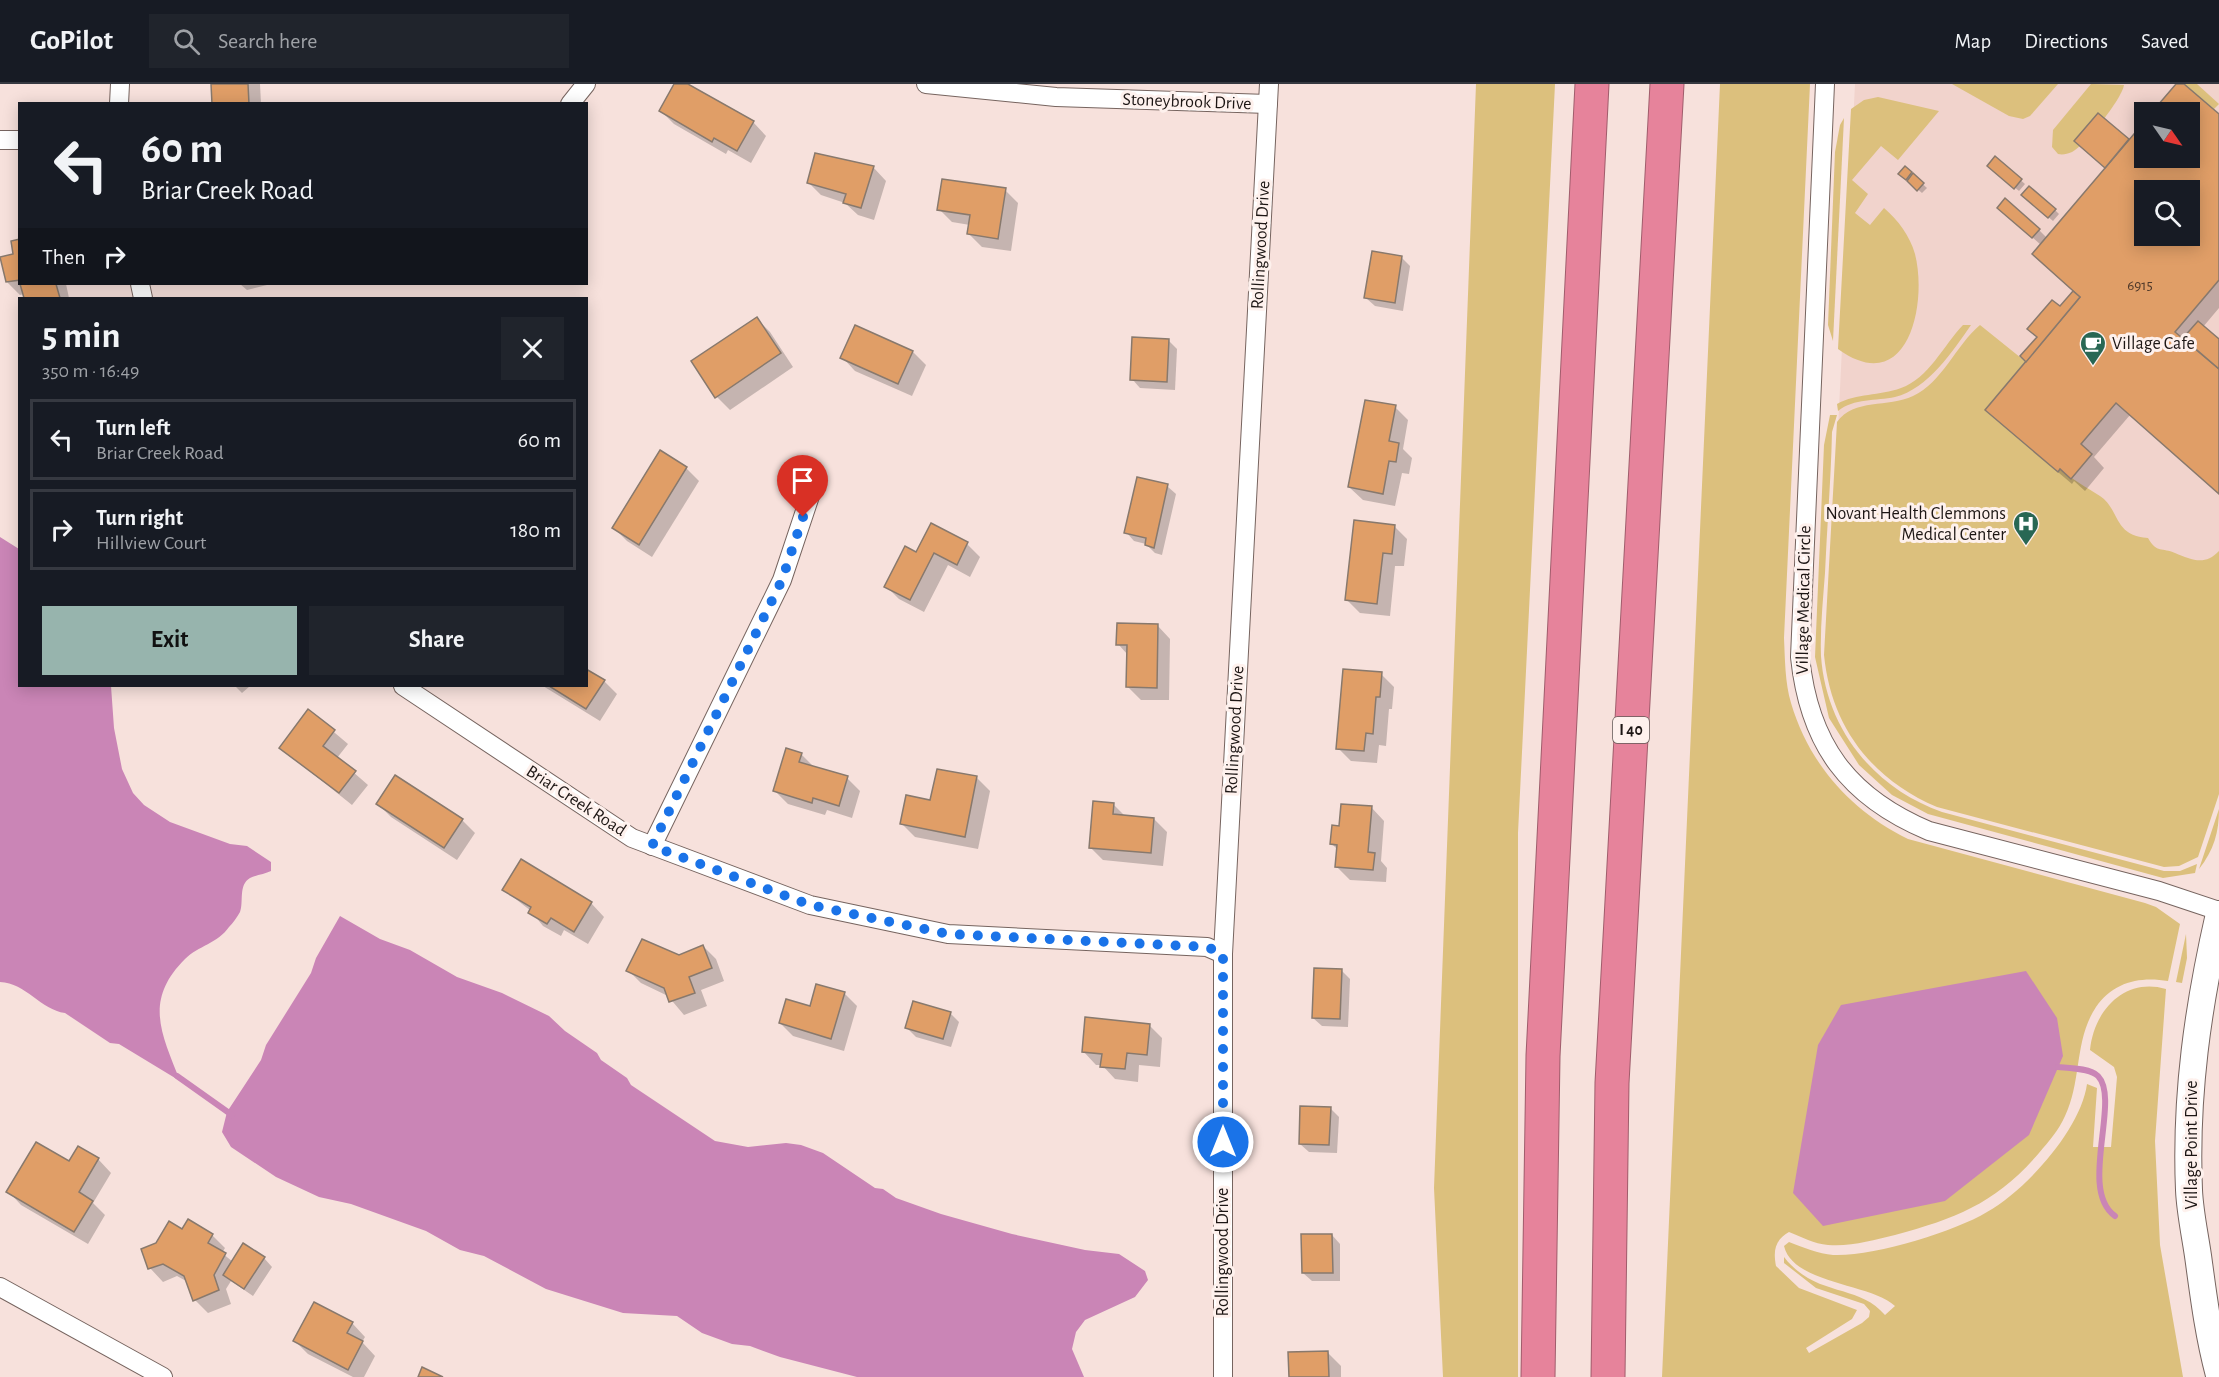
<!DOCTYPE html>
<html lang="en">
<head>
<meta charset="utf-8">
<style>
	body { margin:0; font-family:"Alegreya Sans",sans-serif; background:#20242c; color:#f1f3f6; height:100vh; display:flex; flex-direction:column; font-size:22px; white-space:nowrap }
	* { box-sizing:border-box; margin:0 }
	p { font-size:20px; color:#9ea1a6 }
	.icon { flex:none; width:33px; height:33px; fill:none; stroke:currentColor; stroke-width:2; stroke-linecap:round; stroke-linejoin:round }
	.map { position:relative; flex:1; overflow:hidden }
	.sheet { position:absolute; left:18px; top:213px; width:570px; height:390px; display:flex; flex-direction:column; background:#171b24; border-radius:0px; box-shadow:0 3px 15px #0003 }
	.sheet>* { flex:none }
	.guide { position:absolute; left:18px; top:18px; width:570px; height:183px; border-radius:0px; box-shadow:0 3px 15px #0003; background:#171b24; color:#f1f3f6; overflow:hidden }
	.needle { width:39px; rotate:124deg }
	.tools { position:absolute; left:2134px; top:18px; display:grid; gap:12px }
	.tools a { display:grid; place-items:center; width:66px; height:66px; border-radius:0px; background:#171b24; box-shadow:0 3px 15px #0003; font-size:30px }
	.pin { position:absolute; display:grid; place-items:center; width:51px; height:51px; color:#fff; margin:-62px -26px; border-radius:50% 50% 50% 0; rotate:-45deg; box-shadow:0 0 6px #0007 }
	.pin .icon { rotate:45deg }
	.me { position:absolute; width:66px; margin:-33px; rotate:0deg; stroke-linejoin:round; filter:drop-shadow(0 0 4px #0008) }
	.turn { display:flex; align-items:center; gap:21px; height:126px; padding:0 24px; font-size:27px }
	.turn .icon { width:78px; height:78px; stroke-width:2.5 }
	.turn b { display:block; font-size:42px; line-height:51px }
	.then { display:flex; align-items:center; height:57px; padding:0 24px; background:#0003; gap:12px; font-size:22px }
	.round { display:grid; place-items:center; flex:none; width:63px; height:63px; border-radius:0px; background:#20242c }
	.head { display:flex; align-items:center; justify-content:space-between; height:102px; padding:0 24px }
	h1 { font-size:36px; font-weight:700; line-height:45px }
	.primary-button { display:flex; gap:12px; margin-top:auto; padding:12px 24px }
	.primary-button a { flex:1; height:69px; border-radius:0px; background:#97b4ad; color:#111; font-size:24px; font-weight:700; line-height:69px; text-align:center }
	.primary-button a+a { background:#20242c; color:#f1f3f6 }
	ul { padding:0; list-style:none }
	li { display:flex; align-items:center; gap:18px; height:81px; margin:0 12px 9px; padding:0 12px; border:3px solid #363941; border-radius:0px }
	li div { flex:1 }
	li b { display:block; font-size:22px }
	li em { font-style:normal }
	header { display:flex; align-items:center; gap:36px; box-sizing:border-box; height:84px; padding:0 30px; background:#171b24; border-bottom:2px solid #363941 }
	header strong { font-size:28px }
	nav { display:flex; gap:33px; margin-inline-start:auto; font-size:21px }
	.search { width:420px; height:54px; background:#20242c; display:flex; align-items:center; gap:15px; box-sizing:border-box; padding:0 21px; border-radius:0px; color:#9ea1a6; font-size:22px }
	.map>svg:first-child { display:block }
	.built { fill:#f1d3cc; fill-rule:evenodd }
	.green { fill:#dcc07d }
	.water { fill:#ca85b6 }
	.shadow { fill:#0003; fill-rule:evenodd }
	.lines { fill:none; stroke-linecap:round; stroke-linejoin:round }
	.stream { stroke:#ca85b6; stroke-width:6 }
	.building { fill:#e09e67; stroke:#88796d; stroke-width:1.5; fill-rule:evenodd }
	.street-casing { stroke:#76645f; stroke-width:20 }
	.secondary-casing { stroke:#76645f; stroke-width:28 }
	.highway-casing { stroke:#a05d6c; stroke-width:35 }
	.street { stroke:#fff; stroke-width:18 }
	.secondary { stroke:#fff; stroke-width:26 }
	.highway { stroke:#e6839b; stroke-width:33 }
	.route { stroke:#1a73e8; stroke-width:10; stroke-dasharray:0 18 }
	.labels { text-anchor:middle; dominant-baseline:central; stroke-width:6; stroke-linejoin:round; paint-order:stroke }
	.number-label { font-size:15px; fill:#4e3829 }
	.shield { fill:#fef1ed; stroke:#605855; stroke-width:1.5 }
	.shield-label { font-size:16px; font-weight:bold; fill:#1d1614 }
	.street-label { font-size:18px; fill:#1d1614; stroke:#fef1ed }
	.poi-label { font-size:18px; fill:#1d1614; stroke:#fef1ed; text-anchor:start }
</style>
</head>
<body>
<header>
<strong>GoPilot</strong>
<div class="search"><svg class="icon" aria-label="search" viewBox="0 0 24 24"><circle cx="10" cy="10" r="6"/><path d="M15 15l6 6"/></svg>Search here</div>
<nav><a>Map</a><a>Directions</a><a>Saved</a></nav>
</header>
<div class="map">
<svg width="2219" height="1293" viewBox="0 0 2219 1293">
	<rect width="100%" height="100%" fill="#f7e1dc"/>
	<!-- built -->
	<path class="built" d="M1855,0h364v689l-381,-344zM2145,28h45v46h-45zM2145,106h45v46h-45z"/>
	<!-- green -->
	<g class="green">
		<polygon points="1476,0 1555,0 1518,749 1518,1293 1443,1293 1434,1104"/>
		<path d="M1720,0h90l-26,554c1,21 1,45 7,65 18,61 60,108 117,136l237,64 11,4 24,17 -12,57c-28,-5 -55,1 -72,26 -22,33 -14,74 -31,109 -6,14 -16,25 -26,37 -43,50 -82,65 -144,82 -22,5 -44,12 -67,10 -14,-1 -26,-8 -39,-13 -14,8 -16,18 -13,34l23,22 58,22 -5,9 -46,29 3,5 53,-30 7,-6 1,-6 -6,-7 -48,-16 -32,-25v-6c32,41 74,26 101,58l10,-9c-25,-23 -102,-22 -111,-60l5,-4c13,5 30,12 44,13 39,2 121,-23 154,-43 39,-22 94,-83 100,-128l10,4 -4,59h18l6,-70 -3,-10 -24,-17c4,-40 35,-73 76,-61l-11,152 5,104 23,132h-521z"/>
		<polygon points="1952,0 2058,0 2030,32 2023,35 2009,32"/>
		<path d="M2091,0l33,1c-2,14 -39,60 -52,67 -5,2 -9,3 -14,2l-6,-7 1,-17z"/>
		<polygon points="2184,0 2197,0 2219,20 2214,25"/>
		<path d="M1878,13l61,14 -41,49 -17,-14 -29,34 16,14 -13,19 15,12 14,-17c14,12 26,28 31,46 13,51 -8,145 -77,95l13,-240 13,-9z"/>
		<polygon points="1844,34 1833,257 1828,241 1835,68 1840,41"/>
		<path d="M1963,241h8c-18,26 -43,64 -76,72 -19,4 -41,1 -57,14l-1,-7c20,-11 42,-8 64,-16 28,-10 42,-42 62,-63z"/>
		<path d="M1980,241l46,37 -41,48 73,62 2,-3c13,11 26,18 40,27 20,13 13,40 48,42 9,16 14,9 27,15 17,7 30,13 44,-2v243l-21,63 -19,9 -15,1 -227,-60c-66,-28 -106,-81 -113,-152l13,-233c17,-24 51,-14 76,-26 29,-13 43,-51 67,-71z"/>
		<path d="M1830,331h7l-5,17c-1,47 -5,94 -7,141 -2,27 -5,56 -4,83 5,73 53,132 121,156l222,59h16l17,-7 -2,9 -32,5 -235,-64 -36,-19 -33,-30 -30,-47 -14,-61 9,-212z"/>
		<path d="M2219,725c0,23 -5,41 -20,60z"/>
		<polygon points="2186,850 2187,874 2182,899 2176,898"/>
	</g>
	<!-- water -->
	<g class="water">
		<path d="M0,453l19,12 1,137h91l3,42 8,41 11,24 11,12 26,17 60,22 17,2 24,16v9c-6,3 -15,4 -21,7 -12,7 -6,24 -10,34 -3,5 -7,11 -11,15 -11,16 -31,19 -44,32 -42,42 -23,75 -5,122l-61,-37 -9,-1 -45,-30c-24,-3 -39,-30 -65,-31z"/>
		<polygon points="340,832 380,855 410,866 457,893 502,909 549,932 565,947 597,969 601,976 627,994 631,1001 715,1057 748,1063 786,1059 801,1061 823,1069 875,1104 883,1105 896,1114 941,1130 1012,1150 1085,1166 1119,1170 1145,1187 1148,1196 1135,1213 1085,1236 1076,1248 1072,1265 1084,1293 857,1293 780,1273 750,1262 732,1260 702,1249 677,1232 623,1229 546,1205 484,1172 460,1166 426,1147 351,1120 319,1113 276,1093 231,1063 222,1048 227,1028 261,976 266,961 311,889 316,874"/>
		<polygon points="2026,887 2057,934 2063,972 2029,1051 1945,1117 1823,1142 1793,1109 1818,961 1841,921"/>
	</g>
	<!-- shadow -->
	<g class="shadow">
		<polygon points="213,0 260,0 261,20 214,20"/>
		<polygon points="676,0 685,0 753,38 766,52 751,79 728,66 726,70 674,40 661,27"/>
		<path d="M2178,0h4l37,32v192l-16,19 16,14v152l-89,-78 -36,42 10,11 -19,23 -11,-10 -2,3 -72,-61 60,-114 14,-17 -41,-37 8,-10 -33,-29 31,14 8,8 60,-70 -27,-23 18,-30 31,26 16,-18v35h45v-46h-36zM2145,106h45v46h-45z"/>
		<polygon points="1995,74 2025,100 2019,107 1993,85"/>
		<polygon points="848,76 873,83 886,97 874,136 858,131 845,119 821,111 808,98 847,79"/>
		<polygon points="1905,84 1927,104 1922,109 1900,90"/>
		<polygon points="1005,106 1018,119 1011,167 982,163 969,150 970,141 952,138 939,125"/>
		<polygon points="2027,115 2055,126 2059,130 2053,137"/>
		<polygon points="20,156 20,200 66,200 69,214 25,214 24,210 20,211 7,198"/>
		<polygon points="1402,174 1410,182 1403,227 1375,222 1366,214"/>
		<polygon points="240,200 271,200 247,206"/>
		<polygon points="757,235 770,248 793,283 730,326 717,313"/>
		<polygon points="1168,256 1177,265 1175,306 1140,304 1132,295"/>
		<polygon points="913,268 926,281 912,312 855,287 842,273"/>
		<polygon points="1395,323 1408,336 1403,365 1412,374 1409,390 1402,389 1395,422 1363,416 1349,403"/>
		<polygon points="661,368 686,384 699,397 652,473 627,457 614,444"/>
		<polygon points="1167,402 1176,410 1162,471 1155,469 1146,460 1134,457 1126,448"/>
		<polygon points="1394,442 1407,455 1404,482 1395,482 1390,532 1360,529 1346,515"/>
		<polygon points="967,460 980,473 970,493 948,481 924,528 899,515 886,502 917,470"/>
		<polygon points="1157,541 1170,555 1169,616 1141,616 1128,603 1128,571 1118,560"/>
		<polygon points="1381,590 1394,603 1392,625 1389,625 1386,662 1379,661 1377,679 1351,677 1338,664"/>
		<polygon points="604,597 617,610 600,637 543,602 586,602"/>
		<polygon points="235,602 250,602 242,609"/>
		<polygon points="309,627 348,660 337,674 368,701 352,721 281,664"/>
		<polygon points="801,670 815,684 847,694 860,707 852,734 827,726 825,731 788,720 775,707"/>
		<polygon points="977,694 990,707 978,765 915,753 902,740"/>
		<polygon points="378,720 462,736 475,749 457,776 391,733"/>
		<polygon points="1113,720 1126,733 1154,735 1167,748 1163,782 1103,776 1090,763"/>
		<polygon points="1371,723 1384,737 1381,777 1387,784 1386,798 1350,796 1337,783 1338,766 1332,760 1340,743"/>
		<polygon points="522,777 591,819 604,833 588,860 564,846 561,852 543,842 531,827 504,806"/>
		<polygon points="703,862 716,875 724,897 701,906 707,922 684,931 668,912 641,899 628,886 679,873"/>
		<polygon points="1342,887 1350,895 1348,943 1322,942 1313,934"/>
		<polygon points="844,909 857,922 844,967 793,952 780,939"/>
		<polygon points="950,929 959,938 951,963 916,953 907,944"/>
		<polygon points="1149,941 1162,954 1160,983 1139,981 1138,998 1115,995 1102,981 1096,981 1083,967"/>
		<polygon points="1330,1024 1339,1033 1337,1069 1309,1068 1300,1060"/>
		<polygon points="98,1075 111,1089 93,1119 105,1131 88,1160 21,1121 8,1107 69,1079"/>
		<polygon points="182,1147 212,1151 225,1164 222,1169 233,1178 264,1174 272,1183 253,1212 231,1197 226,1205 231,1220 208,1229 195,1216 188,1198 177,1192 163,1198 150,1184 143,1166"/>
		<polygon points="1332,1151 1340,1160 1340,1197 1312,1197 1303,1189"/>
		<polygon points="315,1220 352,1239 365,1253 362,1258 375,1272 364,1293 353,1293 308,1270 295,1257"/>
		<polygon points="1328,1269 1341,1282 1341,1293 1290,1293"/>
	</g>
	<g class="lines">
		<!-- stream -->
		<g class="stream">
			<path d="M2058,983c11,1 32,1 40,9 23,24 -20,114 17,140"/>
			<polyline points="177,992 232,1031"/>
		</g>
	</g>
	<!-- building -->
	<g class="building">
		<polygon points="211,0 248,0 249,20 212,20"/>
		<polygon points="674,0 688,0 754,37 737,67 714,54 712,58 659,27"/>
		<path d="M2176,0h8l35,30v166l-44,52 44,37v125l-103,-91 -35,41 11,10 -21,25 -11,-10 -2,3 -73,-62 95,-113 -48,-43 113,-133v37h45v-46h-38zM2145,106h45v46h-45z"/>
		<polygon points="2098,29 2129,55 2105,84 2074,57"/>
		<polygon points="815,69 874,82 861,124 843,119 846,110 807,99"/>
		<polygon points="1995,72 2022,95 2014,105 1987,82"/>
		<polygon points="1905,82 1912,88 1906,96 1898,90"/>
		<polygon points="1913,89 1924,99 1917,107 1907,97"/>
		<polygon points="942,95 1006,104 998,155 967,150 970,131 937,126"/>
		<polygon points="2029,102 2056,125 2048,134 2021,111"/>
		<polygon points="2005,114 2040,145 2032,154 1997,124"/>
		<polygon points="20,155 20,196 6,198 0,173 13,170 11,157"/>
		<polygon points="1372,167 1402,172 1395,219 1364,214"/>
		<polygon points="20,200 56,200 60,214 24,214"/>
		<polygon points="2073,207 2080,213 2026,278 2020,272 2037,253 2027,245 2052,216 2060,222"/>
		<polygon points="757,233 781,269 715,314 691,277"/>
		<polygon points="2198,237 2219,255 2219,285 2183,254"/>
		<polygon points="855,241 913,267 898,300 840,274"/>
		<polygon points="1132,253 1169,255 1167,298 1130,296"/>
		<polygon points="1365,316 1396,321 1389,357 1399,359 1396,378 1389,377 1383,410 1348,403"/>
		<polygon points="660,366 687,383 639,461 612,444"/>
		<polygon points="1137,393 1168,400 1154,464 1145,461 1146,454 1124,449"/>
		<polygon points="1354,436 1395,441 1392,470 1383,469 1377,520 1345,516"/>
		<polygon points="931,439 968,458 957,481 934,469 910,516 884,503 905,462 916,468"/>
		<polygon points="1117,539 1158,540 1157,604 1126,603 1127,561 1116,561"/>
		<polygon points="586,585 605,596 586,625 549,602 586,602"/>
		<polygon points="1343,585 1382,588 1380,613 1376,613 1373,650 1366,649 1364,667 1336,665"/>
		<polygon points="308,625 335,646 323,662 356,687 339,709 279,664"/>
		<polygon points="786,664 802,669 799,678 848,692 839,722 813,714 812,719 773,707"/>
		<polygon points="937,685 977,692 965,753 900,740 906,711 930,716"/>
		<polygon points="395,691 463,735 444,764 376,720"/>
		<polygon points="1093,717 1114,719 1113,730 1154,734 1151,769 1089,764"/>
		<polygon points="1341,720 1372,722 1368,768 1375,769 1373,786 1335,783 1337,761 1330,760 1332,741 1339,742"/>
		<polygon points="521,775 592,818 574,848 551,834 547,840 528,829 531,823 502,806"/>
		<polygon points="642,855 679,871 703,861 712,884 689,893 695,909 669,918 664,904 626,887"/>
		<polygon points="1314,884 1342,885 1340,935 1312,934"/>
		<polygon points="816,900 845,908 831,955 779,939 786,915 810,922"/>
		<polygon points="913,917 951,928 943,955 905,944"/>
		<polygon points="1085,933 1150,940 1147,971 1127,969 1125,985 1100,983 1102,970 1082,968"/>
		<polygon points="1300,1022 1331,1023 1329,1061 1299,1060"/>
		<polygon points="36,1058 69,1077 78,1062 99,1074 79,1108 93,1117 74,1148 6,1108"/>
		<polygon points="188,1135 213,1150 208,1159 226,1169 214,1191 219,1206 193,1217 184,1192 163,1180 148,1185 141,1165 156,1159 169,1137 182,1145"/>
		<polygon points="1301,1150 1332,1150 1333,1189 1302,1189"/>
		<polygon points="243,1159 265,1173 244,1205 223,1191"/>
		<polygon points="314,1218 353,1238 347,1249 363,1257 348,1286 293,1257"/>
		<polygon points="1328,1267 1329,1293 1289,1293 1288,1268"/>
		<polygon points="422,1283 443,1293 418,1293"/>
	</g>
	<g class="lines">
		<defs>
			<g id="street">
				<polyline points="926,0 1056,13 1268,20"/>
				<path d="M1825,0l-25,573c9,87 48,140 129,174l230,60 60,20"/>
				<polyline points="119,20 120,0"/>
				<polyline points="570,20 586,0"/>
				<polyline points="0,56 20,56"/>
				<polyline points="140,200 143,214"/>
				<polyline points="403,602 632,754 810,821 948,850 1207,863 1223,870"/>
				<polyline points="652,762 782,496 810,412 805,394"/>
				<polyline points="0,1203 163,1293"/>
				<polyline points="1223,1293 1223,870 1269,0"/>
			</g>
			<path id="secondary" d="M2219,830c-21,92 -34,182 -30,276 1,24 7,49 10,73 5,37 10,75 20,112"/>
			<g id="highway">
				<polyline points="1538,1293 1543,972 1592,0"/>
				<polyline points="1608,1293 1612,999 1667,0"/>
			</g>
		</defs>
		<!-- street casing -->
		<use href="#street" class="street-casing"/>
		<!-- secondary casing -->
		<use href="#secondary" class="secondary-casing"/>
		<!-- highway casing -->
		<use href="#highway" class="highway-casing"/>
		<!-- street -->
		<use href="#street" class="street"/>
		<!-- secondary -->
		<use href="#secondary" class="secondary"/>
		<!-- highway -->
		<use href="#highway" class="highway"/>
	</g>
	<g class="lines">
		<!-- route -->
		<polyline class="route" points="803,433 782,496 652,762 810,821 948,850 1207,863 1223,870 1223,1058"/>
	</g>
	<!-- icons -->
	<defs>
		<symbol id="cafe-pin" viewBox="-11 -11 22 30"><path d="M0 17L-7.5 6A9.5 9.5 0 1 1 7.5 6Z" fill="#286754" stroke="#fef1ed"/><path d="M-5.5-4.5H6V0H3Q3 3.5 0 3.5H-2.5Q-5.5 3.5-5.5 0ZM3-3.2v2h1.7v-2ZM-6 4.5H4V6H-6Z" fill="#fff"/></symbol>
		<symbol id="hospital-pin" viewBox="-11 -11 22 30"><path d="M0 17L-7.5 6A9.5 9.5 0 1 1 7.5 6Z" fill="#286754" stroke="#fef1ed"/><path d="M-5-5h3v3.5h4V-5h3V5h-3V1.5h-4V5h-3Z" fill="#fff"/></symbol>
	</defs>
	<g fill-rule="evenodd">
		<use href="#cafe-pin" x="2078" y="245" width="30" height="40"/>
		<use href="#hospital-pin" x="2011" y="425" width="30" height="40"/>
	</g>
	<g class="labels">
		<!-- number labels -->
		<g class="number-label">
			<text x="2140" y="201">6915</text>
		</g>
		<!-- shield labels -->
		<rect class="shield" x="1613" y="633" width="36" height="26" rx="4.5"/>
		<g class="shield-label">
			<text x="1631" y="646">I 40</text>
		</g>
		<!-- street labels -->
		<g class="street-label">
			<text transform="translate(1187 18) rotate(2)">Stoneybrook Drive</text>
			<text transform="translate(1261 161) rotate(-87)">Rollingwood Drive</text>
			<text transform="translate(1804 516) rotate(-89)">Village Medical Circle</text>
			<text transform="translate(1235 646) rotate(-87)">Rollingwood Drive</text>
			<text transform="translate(576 717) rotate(33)">Briar Creek Road</text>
			<text transform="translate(2192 1061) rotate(-90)">Village Point Drive</text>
			<text transform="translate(1223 1168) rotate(-90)">Rollingwood Drive</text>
		</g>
		<!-- poi labels -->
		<g class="poi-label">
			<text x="2112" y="260">Village Cafe</text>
			<text x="2006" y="430" text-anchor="end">Novant Health Clemmons<tspan x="2006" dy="21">Medical Center</tspan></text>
		</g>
	</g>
</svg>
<div class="tools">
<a><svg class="needle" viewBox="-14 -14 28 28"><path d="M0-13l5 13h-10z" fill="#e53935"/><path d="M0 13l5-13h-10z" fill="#9ea1a6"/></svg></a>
<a><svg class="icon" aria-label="search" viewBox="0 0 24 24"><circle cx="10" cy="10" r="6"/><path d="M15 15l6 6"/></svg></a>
</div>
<div class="pin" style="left:803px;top:433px;background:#d93025"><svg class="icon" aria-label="arrive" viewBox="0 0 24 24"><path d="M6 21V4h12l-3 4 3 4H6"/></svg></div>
<svg class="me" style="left:1223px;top:1058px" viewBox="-20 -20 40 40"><circle r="17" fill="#1a73e8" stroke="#fff" stroke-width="3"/><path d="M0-11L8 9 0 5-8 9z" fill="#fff"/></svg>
<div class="guide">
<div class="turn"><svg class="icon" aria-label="left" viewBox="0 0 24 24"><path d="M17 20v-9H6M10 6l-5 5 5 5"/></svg><div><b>60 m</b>Briar Creek Road</div></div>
<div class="then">Then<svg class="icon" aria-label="right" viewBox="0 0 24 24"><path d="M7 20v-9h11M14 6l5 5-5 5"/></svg></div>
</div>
<section class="sheet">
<div class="head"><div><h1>5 min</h1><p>350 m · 16:49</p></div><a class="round"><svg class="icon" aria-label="close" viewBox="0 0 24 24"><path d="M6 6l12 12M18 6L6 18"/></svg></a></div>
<ul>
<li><svg class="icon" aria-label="left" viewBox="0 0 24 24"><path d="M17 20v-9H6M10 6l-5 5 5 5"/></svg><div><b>Turn left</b><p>Briar Creek Road</p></div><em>60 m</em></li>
<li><svg class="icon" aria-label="right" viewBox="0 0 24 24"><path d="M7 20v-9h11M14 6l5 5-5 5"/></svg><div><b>Turn right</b><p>Hillview Court</p></div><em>180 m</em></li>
</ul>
<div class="primary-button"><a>Exit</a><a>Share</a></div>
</section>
</div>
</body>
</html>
